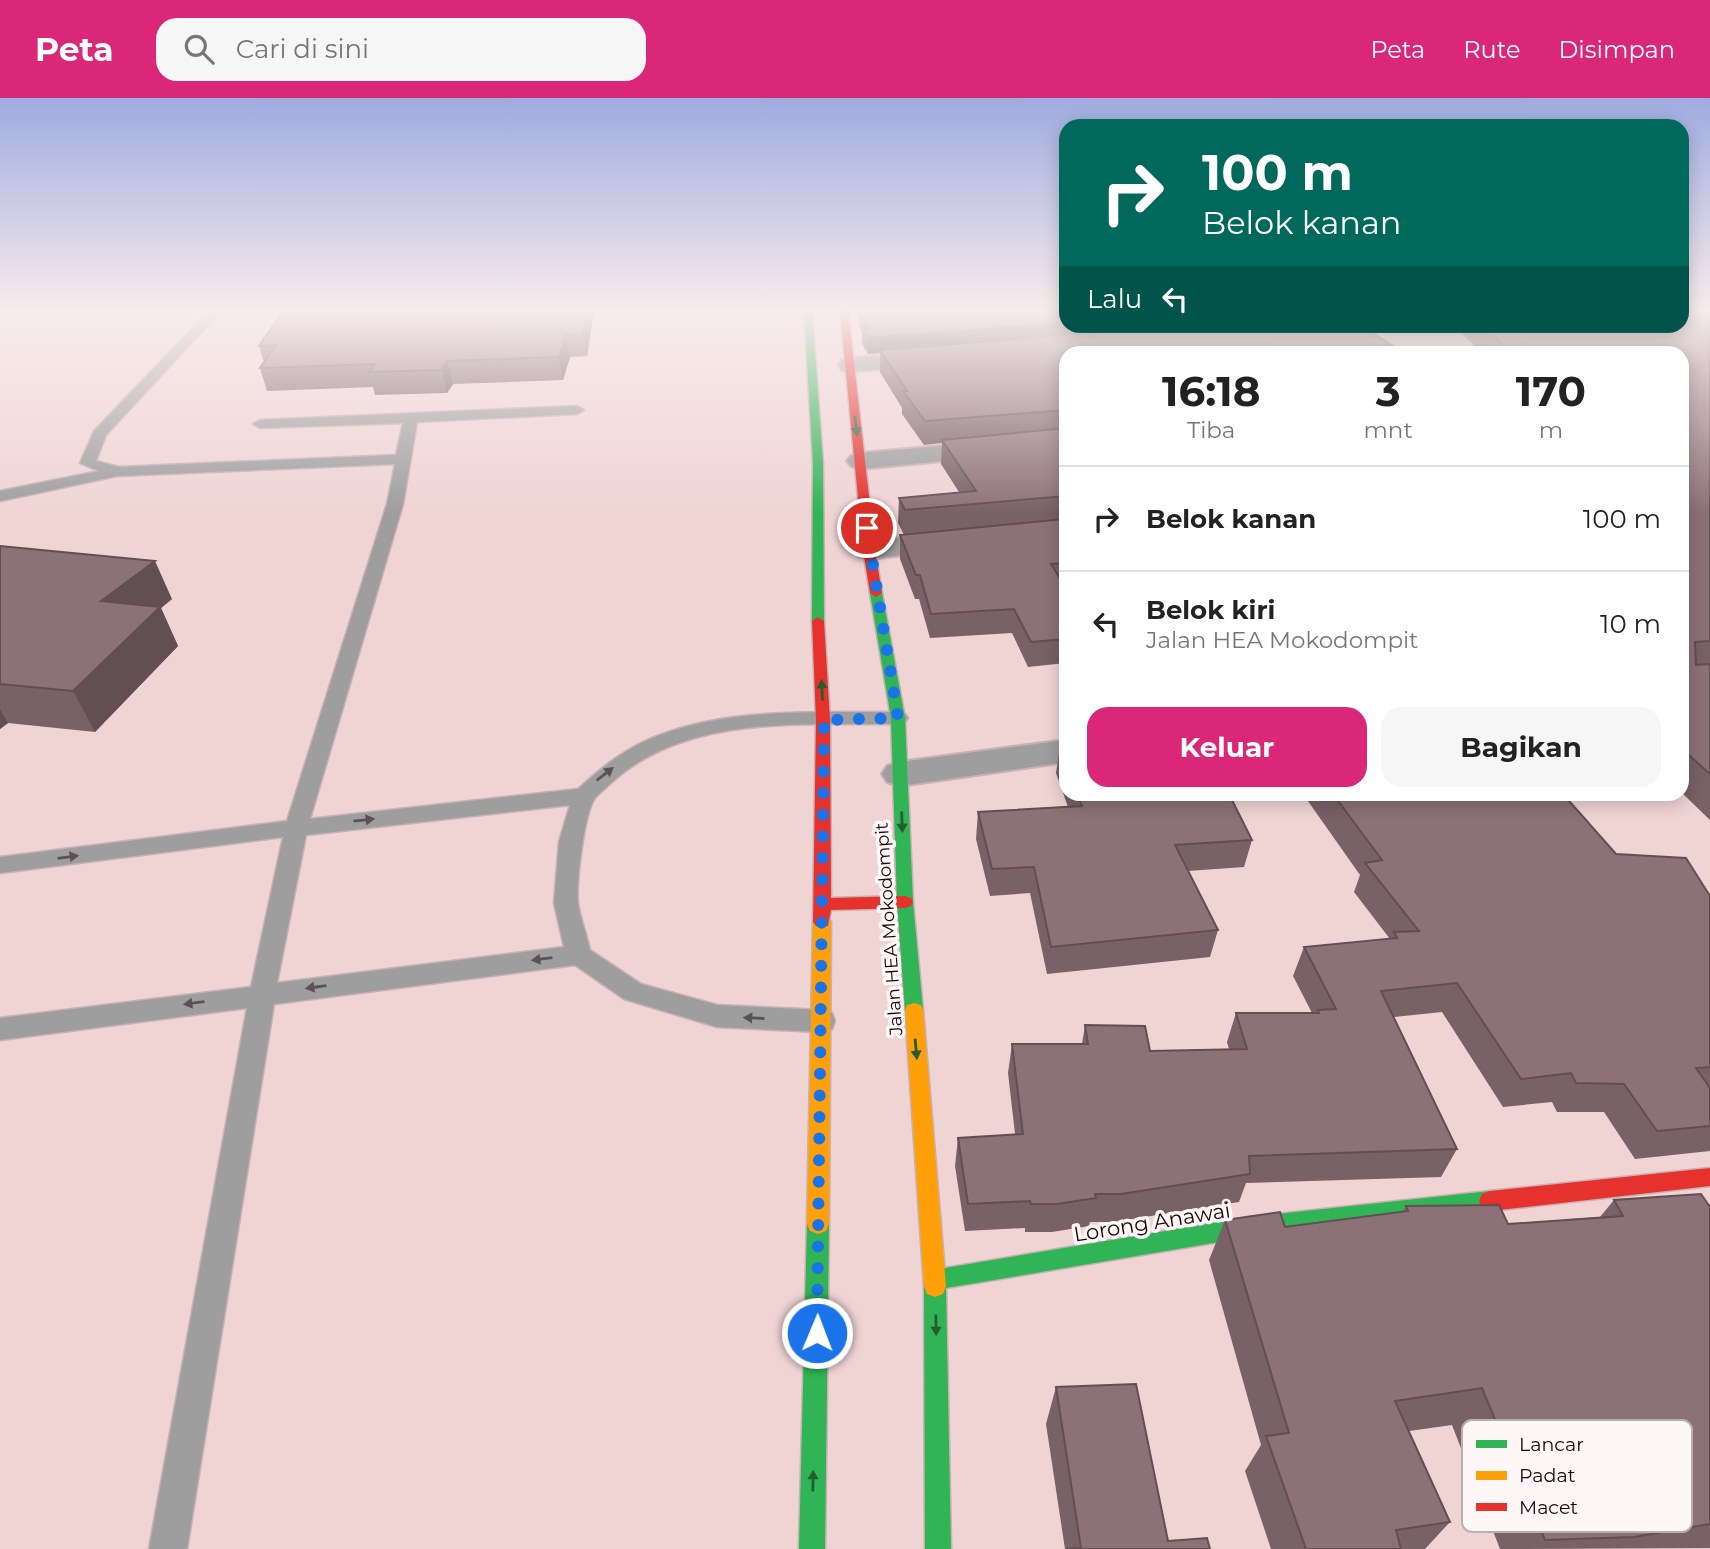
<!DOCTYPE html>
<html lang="id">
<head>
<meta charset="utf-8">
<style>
	body { margin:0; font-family:Montserrat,sans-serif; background:#f6f6f6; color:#222; height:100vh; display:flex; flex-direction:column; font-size:26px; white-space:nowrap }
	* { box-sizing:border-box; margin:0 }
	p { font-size:23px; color:#767676 }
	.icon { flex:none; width:38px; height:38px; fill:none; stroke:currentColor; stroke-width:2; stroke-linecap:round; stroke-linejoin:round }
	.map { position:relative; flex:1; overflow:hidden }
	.panel { position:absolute; left:1059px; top:248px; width:630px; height:455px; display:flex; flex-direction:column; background:#fff; border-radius:21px; box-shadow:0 4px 18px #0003 }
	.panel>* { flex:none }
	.hud { position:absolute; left:1059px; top:21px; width:630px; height:214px; border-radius:21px; box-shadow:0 4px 18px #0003; background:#00695c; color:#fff; overflow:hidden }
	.pin { position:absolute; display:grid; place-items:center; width:60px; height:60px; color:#fff; margin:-30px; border:4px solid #fff; border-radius:50%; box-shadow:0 2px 7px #0007 }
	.me { position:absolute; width:77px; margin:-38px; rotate:1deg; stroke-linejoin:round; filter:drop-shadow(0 0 5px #0008) }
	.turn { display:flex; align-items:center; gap:24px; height:147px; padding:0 28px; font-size:32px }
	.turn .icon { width:91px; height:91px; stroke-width:2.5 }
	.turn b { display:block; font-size:49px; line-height:60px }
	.then { display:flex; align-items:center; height:66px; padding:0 28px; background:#0003; gap:14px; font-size:26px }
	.eta { display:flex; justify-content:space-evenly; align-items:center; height:119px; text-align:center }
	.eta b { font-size:42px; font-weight:700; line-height:49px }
	.primary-button { display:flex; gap:14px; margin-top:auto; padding:14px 28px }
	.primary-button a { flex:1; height:80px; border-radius:21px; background:#db2777; color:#fff; font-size:28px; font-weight:700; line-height:80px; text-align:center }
	.primary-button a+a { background:#f6f6f6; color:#222 }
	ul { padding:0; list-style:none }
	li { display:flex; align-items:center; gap:21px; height:105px; padding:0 28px; border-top:2px solid #e0e0e0 }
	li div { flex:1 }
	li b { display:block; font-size:26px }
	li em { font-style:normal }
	header { display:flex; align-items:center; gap:42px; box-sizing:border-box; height:98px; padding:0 35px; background:#db2777; color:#fff }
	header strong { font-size:33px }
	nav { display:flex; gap:38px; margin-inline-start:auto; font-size:24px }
	.search { width:490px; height:63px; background:#f6f6f6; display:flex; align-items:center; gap:18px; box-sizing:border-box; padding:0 24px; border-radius:21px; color:#767676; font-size:26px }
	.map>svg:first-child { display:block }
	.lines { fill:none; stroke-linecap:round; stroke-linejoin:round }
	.lane-casing { stroke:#c7b1b2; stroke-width:3 }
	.street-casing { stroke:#c7b1b2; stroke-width:4 }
	.fast-casing { stroke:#c7b1b2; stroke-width:3 }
	.slow-casing { stroke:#c7b1b2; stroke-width:3 }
	.jam-casing { stroke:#c7b1b2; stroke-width:3 }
	.lane { fill:#9e9e9f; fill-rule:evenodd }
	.street { fill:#9e9e9f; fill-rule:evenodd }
	.fast { fill:#30b455; fill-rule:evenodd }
	.slow { fill:#ff9f0a; fill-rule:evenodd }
	.jam { fill:#e5322d; fill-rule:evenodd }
	.wall { fill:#786167 }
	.shaded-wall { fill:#624f54 }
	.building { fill:#8c7178; stroke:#624f54; stroke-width:2 }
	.oneway { fill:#265d2e }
	.oneway2 { fill:#5c5253 }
	.route { stroke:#1a73e8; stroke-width:12; stroke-dasharray:0 21.6 }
	.labels { text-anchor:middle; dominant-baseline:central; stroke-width:7; stroke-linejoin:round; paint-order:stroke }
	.street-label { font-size:18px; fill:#1b0607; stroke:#fef7f7 }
	.near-street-label { font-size:21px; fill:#1b0607; stroke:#fef7f7 }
	.key { fill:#fef7f7; stroke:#baafaf; stroke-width:2 }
	.key-label { font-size:19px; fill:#1b0607 }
</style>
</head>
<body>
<header>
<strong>Peta</strong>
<div class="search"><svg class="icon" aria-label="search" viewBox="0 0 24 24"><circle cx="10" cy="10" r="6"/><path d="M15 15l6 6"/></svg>Cari di sini</div>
<nav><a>Peta</a><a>Rute</a><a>Disimpan</a></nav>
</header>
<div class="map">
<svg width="1710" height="1451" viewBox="0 0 1710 1451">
	<rect width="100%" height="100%" fill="#f0d4d4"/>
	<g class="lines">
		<defs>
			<path id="lane" d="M210,212h12l-116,125 -10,26 23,6 277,-12 7,-32 -143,5 -7,-4 7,-4 317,-14 7,4 -7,4 -160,8 -14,82 -93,315 268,-30c20,-18 40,-35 65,-47 78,-36 171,-29 255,-30l7,2 3,4 -3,4 -7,2c-95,1 -212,-10 -287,59 -5,5 -12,10 -16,15 -11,16 -19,85 -17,105 2,15 9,32 12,47l51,34 76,21 105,5 10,3 3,8 -3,8 -10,3 -105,-5 -93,-28 -49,-34 -301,39 -87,545h-38l98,-541 -247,32v-22l251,-31 32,-150 -283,36v-16l287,-36 100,-317 8,-40 -278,12 -117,25v-10l99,-20 -19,-8 14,-32zM570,707l-11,37 -5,61 10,44 -287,36 29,-148z"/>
			<g id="street">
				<polygon points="931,253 939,255 942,260 939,265 850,274 842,272 839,267 842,262 850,260"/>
				<polygon points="1066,337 1066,351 860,371 851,368 847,363 851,358 860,355"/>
				<polygon points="952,435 962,438 966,444 962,450 869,461 859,458 855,452 859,446 869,443"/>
				<polygon points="1066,642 1066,664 900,688 887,684 882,676 887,668 900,664"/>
			</g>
			<g id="fast">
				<polygon points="804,212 812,212 823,365 824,523 818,527 812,523 813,365"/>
				<polygon points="876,491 882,495 905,620 913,804 923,912 921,917 914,919 907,917 905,912 897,804 891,620 870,495"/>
				<polygon points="1490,1093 1498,1096 1501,1103 1498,1110 1490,1113 1249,1139 946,1190 951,1451 925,1451 924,1181 927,1173 1249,1119"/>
				<polygon points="818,1116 826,1119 829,1126 825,1451 799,1451 807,1126 810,1119"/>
			</g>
			<g id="slow">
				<polygon points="822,818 828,820 831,824 829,1126 826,1133 818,1136 810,1133 807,1126 813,824 816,820"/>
				<polygon points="914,905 921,907 923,912 946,1188 943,1196 935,1199 927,1196 924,1188 905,912 907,907"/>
			</g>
			<g id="jam">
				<polygon points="840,212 848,212 875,452 882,495 876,499 870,495 863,452"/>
				<polygon points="818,519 824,523 830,622 831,800 905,798 911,800 913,804 911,808 905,810 831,812 828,828 816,828 813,824 816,622 812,523"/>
				<polygon points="1710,1070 1710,1088 1490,1113 1482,1110 1479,1103 1482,1096 1490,1093"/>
			</g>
		</defs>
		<!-- lane casing -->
		<use href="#lane" class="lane-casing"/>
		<!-- street casing -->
		<use href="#street" class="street-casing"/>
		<!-- fast casing -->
		<use href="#fast" class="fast-casing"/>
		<!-- slow casing -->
		<use href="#slow" class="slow-casing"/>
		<!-- jam casing -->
		<use href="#jam" class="jam-casing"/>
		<!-- lane -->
		<use href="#lane" class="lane"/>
		<!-- street -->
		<use href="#street" class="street"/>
		<!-- fast -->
		<use href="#fast" class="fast"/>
		<!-- slow -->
		<use href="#slow" class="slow"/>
		<!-- jam -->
		<use href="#jam" class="jam"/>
	</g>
	<!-- wall -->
	<g class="wall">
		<polygon points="594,212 587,258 570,259 563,282 453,286 447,295 375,297 373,289 267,293 260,270 264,264 259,248"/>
		<polygon points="858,212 1066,212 1066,422 1065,422 1066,424 1066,488 1064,488 1066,490 1066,565 1028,569 1012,535 930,540 919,501 915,501 900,461 900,437 904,437 898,425 899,400 959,394 941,366 942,345 924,347 902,316 902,310 880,274 880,255 868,256 862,246 862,234 859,228"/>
		<polygon points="1710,212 1710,722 1682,695 1682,256 1482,256 1455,228 1682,228"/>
		<polygon points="0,448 172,501 161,510 178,548 95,634 8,625 0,631"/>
		<polygon points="1060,648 1066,648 1066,696 1229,696 1252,742 1244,769 1188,773 1218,832 1210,859 1047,876 1030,795 990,798 976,741 978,714 1068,709 1056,675"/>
		<polygon points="1303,696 1563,696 1616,756 1710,798 1710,1054 1710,1053 1635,1061 1604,1014 1557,1014 1552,1004 1503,1009 1442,914 1394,919 1457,1051 1441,1079 1246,1085 1239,1104 1113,1124 1090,1124 1089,1128 1052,1134 1025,1134 1025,1130 965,1133 955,1068 958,1040 1015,1036 1008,975 1012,946 1082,946 1085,927 1150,953 1229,951 1227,944 1236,915 1312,915 1293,878 1304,849 1390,841 1354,794 1360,777"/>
		<polygon points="1614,1102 1710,1109 1710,1450 1500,1451 1452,1327 1409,1333 1450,1424 1425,1451 1271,1451 1245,1373 1261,1347 1209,1162 1225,1122 1285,1129 1403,1113 1406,1108 1508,1126 1600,1119"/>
		<polygon points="1056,1289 1168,1443 1065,1451 1046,1326"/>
	</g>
	<!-- shaded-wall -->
	<g class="shaded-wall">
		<polygon points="587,212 594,212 587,258 583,236"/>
		<polygon points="1066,225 1066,228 1222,228 880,252 880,255 868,256 868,240"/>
		<polygon points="566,237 570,259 563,282 559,259"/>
		<polygon points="447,263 453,286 447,295 442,272"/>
		<polygon points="155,463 172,501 161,510 178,548 95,634 73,593 101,503"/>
		<polygon points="0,611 8,625 0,631"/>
	</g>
	<!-- building -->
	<g class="building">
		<polygon points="284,212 587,212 583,236 566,237 559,259 447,263 442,272 369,274 375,266 260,270 276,247 259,248"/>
		<polygon points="858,212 1066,212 1066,225 868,240 862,231 868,230"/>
		<polygon points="1682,212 1710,212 1710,543 1695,544 1696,567 1710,566 1710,676 1682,651 1682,256 1511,256 1483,228 1682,228"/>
		<polygon points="1179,228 1361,228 1406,256 1066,256 1066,312 925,323 903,293 907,293 880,252"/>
		<polygon points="1066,330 1066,398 905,412 899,400 976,393 942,342"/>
		<polygon points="1064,421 1066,424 1066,465 1051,466 1066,490 1066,541 1031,544 1014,511 931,516 920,477 916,477 900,437"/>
		<polygon points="0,448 155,463 101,503 160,509 73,593 0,586"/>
		<polygon points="1060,648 1066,648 1066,665"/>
		<polygon points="1077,696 1229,696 1252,742 1175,747 1218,832 1051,849 1034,769 992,771 978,714 1082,708"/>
		<polygon points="1333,696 1563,696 1616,756 1686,760 1710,798 1710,969 1696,970 1710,990 1710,1028 1657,1033 1624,986 1576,985 1571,975 1521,981 1457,885 1381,893 1457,1051 1249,1058 1250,1076 1121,1096 1095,1096 1096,1100 1057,1106 1031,1106 1030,1103 968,1106 958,1040 1023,1036 1012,946 1088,946 1085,927 1145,928 1150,953 1247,951 1236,915 1319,915 1318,912 1336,911 1304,849 1397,840 1394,834 1419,833 1365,765 1382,762"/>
		<polygon points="1701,1096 1710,1109 1710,1426 1634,1439 1545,1442 1482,1290 1395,1303 1450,1424 1396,1432 1401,1451 1306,1451 1266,1338 1289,1335 1225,1122 1280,1114 1285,1129 1408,1113 1406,1108 1499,1107 1508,1126 1623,1118 1614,1102"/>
		<polygon points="1136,1286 1168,1443 1207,1440 1210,1451 1065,1451 1081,1450 1056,1289"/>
	</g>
	<!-- one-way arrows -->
	<defs><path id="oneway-solid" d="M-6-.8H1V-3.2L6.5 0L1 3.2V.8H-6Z" transform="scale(1.75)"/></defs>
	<g class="oneway">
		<use href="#oneway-solid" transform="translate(856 328) rotate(84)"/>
		<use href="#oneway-solid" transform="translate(822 592) rotate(-93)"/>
		<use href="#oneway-solid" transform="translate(902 724) rotate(88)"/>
		<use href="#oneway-solid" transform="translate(916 951) rotate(85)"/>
		<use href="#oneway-solid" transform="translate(936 1227) rotate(89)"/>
		<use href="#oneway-solid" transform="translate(813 1383) rotate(-89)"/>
	</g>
	<g class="oneway2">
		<use href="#oneway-solid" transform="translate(605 676) rotate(-38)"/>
		<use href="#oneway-solid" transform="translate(364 722) rotate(-6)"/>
		<use href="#oneway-solid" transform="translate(68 759) rotate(-7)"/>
		<use href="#oneway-solid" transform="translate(542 861) rotate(173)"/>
		<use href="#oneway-solid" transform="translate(316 889) rotate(172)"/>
		<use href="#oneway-solid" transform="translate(194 905) rotate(173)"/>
		<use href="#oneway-solid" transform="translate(754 920) rotate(-177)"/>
	</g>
	<!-- sky -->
	<linearGradient id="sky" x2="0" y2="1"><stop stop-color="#9fabe0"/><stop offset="0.51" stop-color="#f8ecec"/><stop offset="1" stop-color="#f8ecec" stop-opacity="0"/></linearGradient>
	<rect width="1710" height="415" fill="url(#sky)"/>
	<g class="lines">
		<!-- route -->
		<polyline class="route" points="817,1235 824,622 898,620 867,430"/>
	</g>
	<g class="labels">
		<!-- street labels -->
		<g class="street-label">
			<text transform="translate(889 831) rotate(-94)">Jalan HEA Mokodompit</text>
		</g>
		<!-- near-street labels -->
		<g class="near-street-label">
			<text transform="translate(1152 1124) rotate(-9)">Lorong Anawai</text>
		</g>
	</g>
	<!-- legend -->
	<rect x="1462" y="1322" width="230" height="112" rx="10" class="key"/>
	<rect x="1476" y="1342" width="31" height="8" fill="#30b455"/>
	<rect x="1476" y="1373" width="31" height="9" fill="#ff9f0a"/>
	<rect x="1476" y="1405" width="31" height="8" fill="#e5322d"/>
	<g class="key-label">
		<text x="1519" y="1353">Lancar</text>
		<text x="1519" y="1384">Padat</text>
		<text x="1519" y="1416">Macet</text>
	</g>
</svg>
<div class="pin" style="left:867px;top:430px;background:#d93025"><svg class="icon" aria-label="arrive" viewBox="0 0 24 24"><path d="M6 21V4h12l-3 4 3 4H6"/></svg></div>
<svg class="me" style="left:817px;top:1235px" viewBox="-20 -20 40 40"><circle r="17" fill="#1a73e8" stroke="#fff" stroke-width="3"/><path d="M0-11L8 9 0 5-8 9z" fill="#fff"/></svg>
<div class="hud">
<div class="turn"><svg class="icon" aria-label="right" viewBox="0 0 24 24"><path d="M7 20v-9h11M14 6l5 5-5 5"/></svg><div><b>100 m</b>Belok kanan</div></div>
<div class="then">Lalu<svg class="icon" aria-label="left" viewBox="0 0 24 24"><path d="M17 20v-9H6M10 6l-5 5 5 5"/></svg></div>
</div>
<section class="panel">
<div class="eta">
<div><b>16:18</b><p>Tiba</p></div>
<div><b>3</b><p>mnt</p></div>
<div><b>170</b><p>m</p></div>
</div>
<ul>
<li><svg class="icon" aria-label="right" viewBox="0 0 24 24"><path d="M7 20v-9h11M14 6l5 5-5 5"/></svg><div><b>Belok kanan</b></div><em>100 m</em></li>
<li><svg class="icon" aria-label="left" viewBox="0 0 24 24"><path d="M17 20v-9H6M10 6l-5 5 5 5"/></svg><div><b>Belok kiri</b><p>Jalan HEA Mokodompit</p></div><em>10 m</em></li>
</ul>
<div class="primary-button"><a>Keluar</a><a>Bagikan</a></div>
</section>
</div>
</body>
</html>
